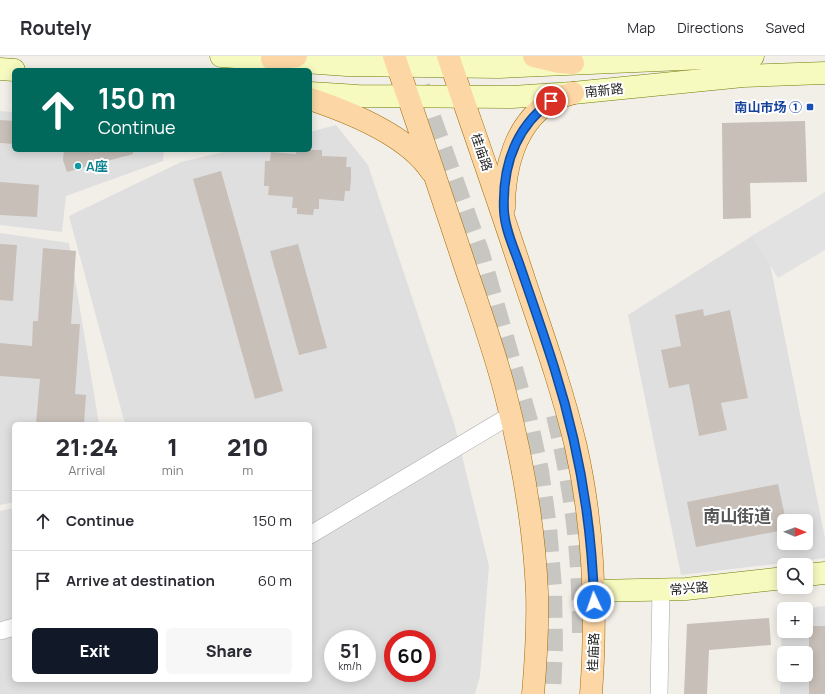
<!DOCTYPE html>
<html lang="en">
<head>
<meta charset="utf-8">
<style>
	body { margin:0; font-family:Manrope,"Noto Sans SC",sans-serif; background:#f7f7f7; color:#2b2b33; height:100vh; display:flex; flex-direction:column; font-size:15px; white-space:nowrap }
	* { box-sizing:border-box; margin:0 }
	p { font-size:13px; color:#7c7c81 }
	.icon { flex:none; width:22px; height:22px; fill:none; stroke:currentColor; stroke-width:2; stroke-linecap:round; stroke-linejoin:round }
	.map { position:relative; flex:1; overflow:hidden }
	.panel { position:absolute; left:12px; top:366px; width:300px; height:260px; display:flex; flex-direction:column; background:#fff; border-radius:6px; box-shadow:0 2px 10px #0003 }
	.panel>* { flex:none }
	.top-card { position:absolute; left:12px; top:12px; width:300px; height:84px; border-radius:6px; box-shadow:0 2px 10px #0003; background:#00695c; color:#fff; overflow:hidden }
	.needle { width:26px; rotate:91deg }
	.buttons { position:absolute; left:777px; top:458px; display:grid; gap:8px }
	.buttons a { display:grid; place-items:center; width:36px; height:36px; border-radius:6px; background:#fff; box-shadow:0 2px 10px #0003; font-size:20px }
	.speed { position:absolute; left:324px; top:574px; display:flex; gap:8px; font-size:20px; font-weight:700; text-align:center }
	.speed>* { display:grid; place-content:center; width:52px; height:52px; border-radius:50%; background:#fff; box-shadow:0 2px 10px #0003; line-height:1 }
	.speed small { font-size:10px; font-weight:400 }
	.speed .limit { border:6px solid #d22; background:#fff; color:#111 }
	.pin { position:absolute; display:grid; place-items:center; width:34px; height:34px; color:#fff; margin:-17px; border:2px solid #fff; border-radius:50%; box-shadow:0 1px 4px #0007 }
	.me { position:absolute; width:44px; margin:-22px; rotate:357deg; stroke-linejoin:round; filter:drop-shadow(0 0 3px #0008) }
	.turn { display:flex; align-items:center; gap:14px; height:84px; padding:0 20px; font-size:18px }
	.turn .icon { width:52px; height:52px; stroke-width:2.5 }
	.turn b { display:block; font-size:28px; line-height:34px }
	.eta { display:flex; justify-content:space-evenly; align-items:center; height:68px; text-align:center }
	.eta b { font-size:24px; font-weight:800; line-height:28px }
	.action { display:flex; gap:8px; margin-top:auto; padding:8px 20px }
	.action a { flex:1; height:46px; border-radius:6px; background:#111827; color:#fff; font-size:16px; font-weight:800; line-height:46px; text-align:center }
	.action a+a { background:#f7f7f7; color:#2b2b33 }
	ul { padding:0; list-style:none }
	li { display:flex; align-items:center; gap:12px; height:60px; padding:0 20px; border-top:1px solid #e1e1e2 }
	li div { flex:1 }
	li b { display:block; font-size:15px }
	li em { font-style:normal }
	header { display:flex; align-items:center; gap:24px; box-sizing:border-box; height:56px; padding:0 20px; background:#fff; border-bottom:1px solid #e1e1e2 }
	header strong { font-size:19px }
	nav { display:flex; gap:22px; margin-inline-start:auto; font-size:14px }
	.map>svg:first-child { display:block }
	.residential { fill:#e0dfdf; fill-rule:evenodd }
	.parking { fill:#e2e2e2 }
	.building { fill:#c7bfb8 }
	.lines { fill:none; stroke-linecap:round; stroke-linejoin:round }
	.highway-tunnel { stroke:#c8c6c1; stroke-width:22; stroke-dasharray:22 11; stroke-linecap:butt }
	.street-casing { stroke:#a9a9a9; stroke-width:18 }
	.secondary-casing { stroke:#707d05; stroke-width:23 }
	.primary-casing { stroke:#a06b00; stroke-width:23 }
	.street { stroke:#fff; stroke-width:17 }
	.secondary { stroke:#f7fabf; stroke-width:22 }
	.primary { stroke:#fcd6a4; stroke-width:22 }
	.route-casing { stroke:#114b97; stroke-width:10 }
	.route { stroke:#1a73e8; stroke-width:7 }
	.transit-dot { fill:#1a4fb4; stroke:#fff; stroke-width:1.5 }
	.culture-dot { fill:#0f9aa8; stroke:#fff; stroke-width:1.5 }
	.labels { text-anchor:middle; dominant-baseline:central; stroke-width:4; stroke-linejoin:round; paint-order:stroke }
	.street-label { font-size:13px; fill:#222; stroke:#fff }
	.transit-label { font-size:13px; font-weight:bold; fill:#164399; stroke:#fff; text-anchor:end }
	.culture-label { font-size:13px; font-weight:bold; fill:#0d838f; stroke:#fff; text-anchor:start }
	.district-label { font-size:17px; font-weight:bold; fill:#555; stroke:#fff }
</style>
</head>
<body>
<header>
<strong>Routely</strong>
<nav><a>Map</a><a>Directions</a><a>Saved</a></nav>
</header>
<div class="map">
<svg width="825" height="638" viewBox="0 0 825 638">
	<rect width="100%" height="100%" fill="#f2efe9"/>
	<!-- residential -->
	<g class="residential">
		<polygon points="0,55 14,56 14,94 164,94 163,105 66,140 62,176 0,169"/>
		<path d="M336,69l32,40 86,258 35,143 -9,110 -5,18h-475v-183l14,-3v172h296v-256h-185l-56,-208 112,-54 51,-12h78v-18zM333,583h34v34h-34zM393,583h34v34h-34z"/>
		<path d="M763,173l62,309v20l-144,17 -53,-260zM784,465h22v22h-22z"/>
		<polygon points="0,177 69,187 99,368 14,368 14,446 0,449"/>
		<path d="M825,550v88h-45l2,-83h2v20h22v-22h-4zM784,597h22v22h-22z"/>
	</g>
	<!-- parking -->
	<polygon class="parking" points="825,136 825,194 778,222 752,180"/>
	<!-- building -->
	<g class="building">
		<polygon points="0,64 14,65 14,88 0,87"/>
		<polygon points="805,65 807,126 750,127 751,162 723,163 722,67"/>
		<polygon points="64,94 133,94 133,98 67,116 63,104"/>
		<polygon points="296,94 322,94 322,100 347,101 346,111 351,111 351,122 350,135 345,135 344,145 319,143 319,153 314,153 313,159 297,158 297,152 292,152 293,141 268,139 269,130 264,130 265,105 270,105 271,96 296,98"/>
		<polygon points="221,115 283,335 255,343 193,123"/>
		<polygon points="0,126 39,129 37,161 0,159"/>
		<polygon points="0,188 17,189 13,245 0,244"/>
		<polygon points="298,188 327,292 299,299 270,195"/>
		<polygon points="43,192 76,195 71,268 80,268 75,338 86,339 84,368 36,368 40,323 0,320 0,287 32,290 33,265 38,265"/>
		<polygon points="703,253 704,260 730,254 748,342 721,347 727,374 699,380 689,328 669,332 661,294 681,290 675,259"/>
		<polygon points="778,428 786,465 784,465 784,474 696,491 687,446"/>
		<polygon points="769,562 771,589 709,594 707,638 684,638 687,568"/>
		<rect x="809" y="570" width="16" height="68"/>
	</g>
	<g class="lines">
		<!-- highway-tunnel -->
		<g class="highway-tunnel">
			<polyline points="408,0 479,198 527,365 538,415 546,471 551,532 552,590 550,638"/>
			<path d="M557,359c10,42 18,84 22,127 3,33 4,67 4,101"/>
		</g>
		<defs>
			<g id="street">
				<polyline points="310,479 511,359"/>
				<polyline points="0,575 14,571"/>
				<polyline points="659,638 661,534"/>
			</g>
			<g id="secondary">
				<polyline points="221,0 347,9 499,11 753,0"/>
				<polyline points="0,13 14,14"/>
				<polyline points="310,37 358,40 512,41 573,37 743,20 825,17"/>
				<polyline points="806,519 825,517"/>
				<polyline points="594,535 686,533 784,522"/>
			</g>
			<g id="primary">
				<path d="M394,0c23,66 45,132 67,198 15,46 32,91 44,138 17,65 29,133 32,200 1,34 -1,68 -4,102"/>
				<path d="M448,0c26,76 53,152 78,229 18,53 37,107 50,162 18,80 21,165 15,247"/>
				<polyline points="534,0 559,6 573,7"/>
				<polyline points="272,3 296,0"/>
				<path d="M310,43c39,13 98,37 121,72"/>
				<path d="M504,152c0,-40 11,-84 46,-106 7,-5 15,-6 23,-9"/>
			</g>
		</defs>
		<!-- street casing -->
		<use href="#street" class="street-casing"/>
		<!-- secondary casing -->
		<use href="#secondary" class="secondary-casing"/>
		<!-- primary casing -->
		<use href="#primary" class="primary-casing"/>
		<!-- street -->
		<use href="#street" class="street"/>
		<!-- secondary -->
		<use href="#secondary" class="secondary"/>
		<!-- primary -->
		<use href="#primary" class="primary"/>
	</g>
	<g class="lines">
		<defs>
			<path id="route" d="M551,45c-36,27 -49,66 -47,110 1,18 9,35 15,52 12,35 24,69 35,104 24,76 38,155 40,235"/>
		</defs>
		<!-- route casing -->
		<use href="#route" class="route-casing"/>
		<!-- route -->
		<use href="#route" class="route"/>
	</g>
	<!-- markers -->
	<rect class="transit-dot" x="806" y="47" width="8" height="8" rx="2"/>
	<circle class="culture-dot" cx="78" cy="110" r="4"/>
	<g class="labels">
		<!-- street labels -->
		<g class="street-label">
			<text transform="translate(604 34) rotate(-6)">南新路</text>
			<text transform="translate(482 96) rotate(71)">桂庙路</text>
			<text transform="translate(689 532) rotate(-5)">常兴路</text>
			<text transform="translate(593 596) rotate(-88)">桂庙路</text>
		</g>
		<!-- transit labels -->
		<g class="transit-label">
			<text x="802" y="51">南山市场 ①</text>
		</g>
		<!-- culture labels -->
		<g class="culture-label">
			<text x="86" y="110">A座</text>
		</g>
		<!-- district labels -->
		<g class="district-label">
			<text x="737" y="459">南山街道</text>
		</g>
	</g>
</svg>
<div class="buttons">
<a><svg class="needle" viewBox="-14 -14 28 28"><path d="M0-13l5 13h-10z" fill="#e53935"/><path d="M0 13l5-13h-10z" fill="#7c7c81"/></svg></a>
<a><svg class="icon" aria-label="search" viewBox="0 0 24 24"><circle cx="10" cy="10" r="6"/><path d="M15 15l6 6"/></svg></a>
<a>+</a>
<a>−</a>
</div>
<div class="speed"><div>51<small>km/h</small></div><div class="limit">60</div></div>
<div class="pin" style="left:551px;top:45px;background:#d93025"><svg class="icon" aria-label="arrive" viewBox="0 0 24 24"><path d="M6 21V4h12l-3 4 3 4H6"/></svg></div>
<svg class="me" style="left:594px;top:546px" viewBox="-20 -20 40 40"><circle r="17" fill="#1a73e8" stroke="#fff" stroke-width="3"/><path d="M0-11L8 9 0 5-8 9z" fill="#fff"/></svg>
<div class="top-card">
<div class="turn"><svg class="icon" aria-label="ahead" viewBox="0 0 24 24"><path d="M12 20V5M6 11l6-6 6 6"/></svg><div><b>150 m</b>Continue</div></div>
</div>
<section class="panel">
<div class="eta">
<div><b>21:24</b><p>Arrival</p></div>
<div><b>1</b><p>min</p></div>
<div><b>210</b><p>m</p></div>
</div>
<ul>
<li><svg class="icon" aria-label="ahead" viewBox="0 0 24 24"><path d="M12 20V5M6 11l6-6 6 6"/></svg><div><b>Continue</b></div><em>150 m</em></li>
<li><svg class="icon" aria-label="arrive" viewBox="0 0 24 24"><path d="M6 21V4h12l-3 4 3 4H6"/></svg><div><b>Arrive at destination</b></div><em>60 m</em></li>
</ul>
<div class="action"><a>Exit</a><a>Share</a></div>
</section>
</div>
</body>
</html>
